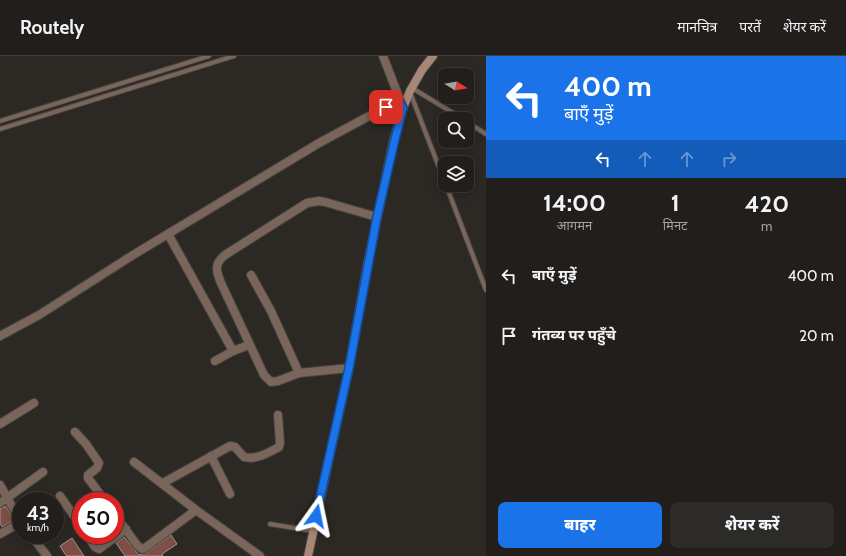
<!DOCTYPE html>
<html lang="hi">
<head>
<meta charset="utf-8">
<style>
	body { margin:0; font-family:Cabin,"Noto Sans Devanagari",sans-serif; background:#2d2b28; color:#f1f3f6; height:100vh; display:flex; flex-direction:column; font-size:15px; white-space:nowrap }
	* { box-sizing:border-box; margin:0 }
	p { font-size:13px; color:#a2a2a3 }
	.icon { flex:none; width:22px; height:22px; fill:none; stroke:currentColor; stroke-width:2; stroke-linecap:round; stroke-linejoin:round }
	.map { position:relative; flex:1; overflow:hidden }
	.panel { display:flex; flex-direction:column; background:#211e1b; width:360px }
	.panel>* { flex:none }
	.banner { background:#1a73e8; color:#fff; overflow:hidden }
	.needle { width:26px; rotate:101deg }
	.tools { position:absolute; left:438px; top:12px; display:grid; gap:8px }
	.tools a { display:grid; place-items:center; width:36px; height:36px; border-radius:8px; background:#211e1b; box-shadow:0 2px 10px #0003,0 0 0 1px #3e3c3a; font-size:20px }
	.speed { position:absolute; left:12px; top:436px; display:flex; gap:8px; font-size:20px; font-weight:700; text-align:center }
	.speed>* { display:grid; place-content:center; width:52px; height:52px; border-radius:50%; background:#211e1b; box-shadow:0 2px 10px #0003,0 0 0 1px #3e3c3a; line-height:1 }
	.speed small { font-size:10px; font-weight:400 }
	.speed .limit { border:6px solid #d22; background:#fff; color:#111 }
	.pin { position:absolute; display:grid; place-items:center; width:34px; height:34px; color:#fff; margin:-17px; border-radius:8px; box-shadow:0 2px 6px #0006 }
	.me { position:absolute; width:44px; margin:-22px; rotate:12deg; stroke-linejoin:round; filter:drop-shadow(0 0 3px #0008) }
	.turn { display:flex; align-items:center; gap:14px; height:84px; padding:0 12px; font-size:18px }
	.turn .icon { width:52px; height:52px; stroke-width:2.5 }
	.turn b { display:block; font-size:28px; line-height:34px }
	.lanes { display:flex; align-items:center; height:38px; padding:0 12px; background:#0003; justify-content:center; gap:20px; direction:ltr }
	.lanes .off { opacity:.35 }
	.eta { display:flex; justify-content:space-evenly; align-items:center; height:68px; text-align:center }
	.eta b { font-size:24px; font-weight:800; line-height:28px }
	.button { display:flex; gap:8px; margin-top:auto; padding:8px 12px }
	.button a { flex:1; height:46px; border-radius:8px; background:#1a73e8; color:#fff; font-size:16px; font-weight:800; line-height:46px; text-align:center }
	.button a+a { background:#2d2b28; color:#f1f3f6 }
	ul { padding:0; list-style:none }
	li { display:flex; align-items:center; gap:12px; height:60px; padding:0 12px }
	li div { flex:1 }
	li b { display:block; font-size:15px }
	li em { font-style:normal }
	header { display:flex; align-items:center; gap:24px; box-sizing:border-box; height:56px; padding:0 20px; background:#211e1b; border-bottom:1px solid #3e3c3a }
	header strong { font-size:19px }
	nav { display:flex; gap:22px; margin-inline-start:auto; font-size:14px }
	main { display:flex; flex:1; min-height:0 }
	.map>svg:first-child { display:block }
	.building { fill:#804e45; stroke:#9d9493 }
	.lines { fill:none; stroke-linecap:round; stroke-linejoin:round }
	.lane-casing { stroke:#474340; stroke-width:6 }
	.street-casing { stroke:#474340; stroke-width:10 }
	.secondary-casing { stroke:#474340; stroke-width:10 }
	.lane { stroke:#79655a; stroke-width:4 }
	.street { stroke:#79655a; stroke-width:8 }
	.secondary { stroke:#a78775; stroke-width:8 }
	.route-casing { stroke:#114b97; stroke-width:10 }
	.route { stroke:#1a73e8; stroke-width:7 }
</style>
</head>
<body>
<header>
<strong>Routely</strong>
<nav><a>मानचित्र</a><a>परतें</a><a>शेयर करें</a></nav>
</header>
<main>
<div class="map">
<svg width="486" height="500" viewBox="0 0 486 500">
	<rect width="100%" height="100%" fill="#2c2824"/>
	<!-- building -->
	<g class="building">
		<polygon points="6,450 14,464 2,471 0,467 0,453"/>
		<polygon points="171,479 177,488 162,498 163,500 125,500 116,487 124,481 139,499 148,496"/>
		<polygon points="72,482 84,500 67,500 65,498 60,490"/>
	</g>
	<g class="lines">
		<defs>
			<g id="lane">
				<polyline points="412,32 463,63"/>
				<polyline points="410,36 445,127"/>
				<polyline points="0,65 209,0"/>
				<polyline points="467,66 486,78"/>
				<polyline points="0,73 234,0"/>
				<polyline points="446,129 486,234"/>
				<polyline points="270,468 313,475"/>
			</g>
			<g id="street">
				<polyline points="383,0 402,49"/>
				<polyline points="168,178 233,295"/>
				<polyline points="251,219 271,255 299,317"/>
				<polyline points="0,280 39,259 133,199 319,87 399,44"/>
				<polyline points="215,305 233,295 249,289"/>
				<path d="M349,312l-50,5 -21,8 -7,1 -7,-7 -43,-92c-5,-12 -7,-19 4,-28l82,-52 12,-2 6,1 52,15"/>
				<polyline points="0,368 34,347"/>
				<polyline points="75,376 86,388 99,407 97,412 88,419 88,422 105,445"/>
				<polyline points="211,400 230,438"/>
				<polyline points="134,406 196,454 260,500"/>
				<path d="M163,427l67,-37 5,1 9,10c12,3 24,-4 35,-10l1,-4 -2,-28"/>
				<polyline points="0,429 21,466 0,478"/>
				<polyline points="60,440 81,470"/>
				<polyline points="0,447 43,416"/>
				<polyline points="115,459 137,489 142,493 145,492 196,454"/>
				<polyline points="31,479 47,500"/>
				<polyline points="87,479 95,491 99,493 126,473"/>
			</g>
			<polyline id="secondary" points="308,500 349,312 368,206 393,87 403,52 410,35 422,14 433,0"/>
		</defs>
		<!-- lane casing -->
		<use href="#lane" class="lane-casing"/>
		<!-- street casing -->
		<use href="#street" class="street-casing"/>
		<!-- secondary casing -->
		<use href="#secondary" class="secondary-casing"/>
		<!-- lane -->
		<use href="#lane" class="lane"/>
		<!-- street -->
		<use href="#street" class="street"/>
		<!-- secondary -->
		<use href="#secondary" class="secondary"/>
	</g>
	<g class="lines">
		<defs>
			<polyline id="route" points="316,460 349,312 377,161 394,87 403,52 399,44 386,51"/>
		</defs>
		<!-- route casing -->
		<use href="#route" class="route-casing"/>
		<!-- route -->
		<use href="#route" class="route"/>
	</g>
</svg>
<div class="tools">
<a><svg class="needle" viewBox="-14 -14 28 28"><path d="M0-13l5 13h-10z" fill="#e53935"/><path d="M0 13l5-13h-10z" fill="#a2a2a3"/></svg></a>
<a><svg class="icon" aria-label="search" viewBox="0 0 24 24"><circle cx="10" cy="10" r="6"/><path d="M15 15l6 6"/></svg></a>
<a><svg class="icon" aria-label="layers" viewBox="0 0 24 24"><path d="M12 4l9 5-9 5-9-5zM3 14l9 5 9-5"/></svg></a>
</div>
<div class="speed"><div>43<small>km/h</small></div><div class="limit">50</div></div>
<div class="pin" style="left:386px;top:51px;background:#d93025"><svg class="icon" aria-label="arrive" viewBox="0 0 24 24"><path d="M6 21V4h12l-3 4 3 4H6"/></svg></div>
<svg class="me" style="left:316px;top:460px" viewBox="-20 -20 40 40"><path d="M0-17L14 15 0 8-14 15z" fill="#1a73e8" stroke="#fff" stroke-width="4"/></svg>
</div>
<section class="panel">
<div class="banner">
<div class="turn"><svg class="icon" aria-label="left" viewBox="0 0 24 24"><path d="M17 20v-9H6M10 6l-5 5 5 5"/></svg><div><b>400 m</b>बाएँ मुड़ें</div></div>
<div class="lanes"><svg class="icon" aria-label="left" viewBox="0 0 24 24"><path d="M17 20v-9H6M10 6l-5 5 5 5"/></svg><svg class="icon off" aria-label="ahead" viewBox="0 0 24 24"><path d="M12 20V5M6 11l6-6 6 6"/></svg><svg class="icon off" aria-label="ahead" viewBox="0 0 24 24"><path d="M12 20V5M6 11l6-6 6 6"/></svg><svg class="icon off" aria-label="right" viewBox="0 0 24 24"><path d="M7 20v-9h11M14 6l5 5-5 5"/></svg></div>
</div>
<div class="eta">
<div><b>14:00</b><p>आगमन</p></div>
<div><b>1</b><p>मिनट</p></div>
<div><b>420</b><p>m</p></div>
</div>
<ul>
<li><svg class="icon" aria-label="left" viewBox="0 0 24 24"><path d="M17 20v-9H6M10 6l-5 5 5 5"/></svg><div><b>बाएँ मुड़ें</b></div><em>400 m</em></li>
<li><svg class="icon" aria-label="arrive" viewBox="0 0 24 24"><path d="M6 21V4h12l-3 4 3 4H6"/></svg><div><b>गंतव्य पर पहुँचे</b></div><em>20 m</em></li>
</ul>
<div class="button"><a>बाहर</a><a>शेयर करें</a></div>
</section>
</main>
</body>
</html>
